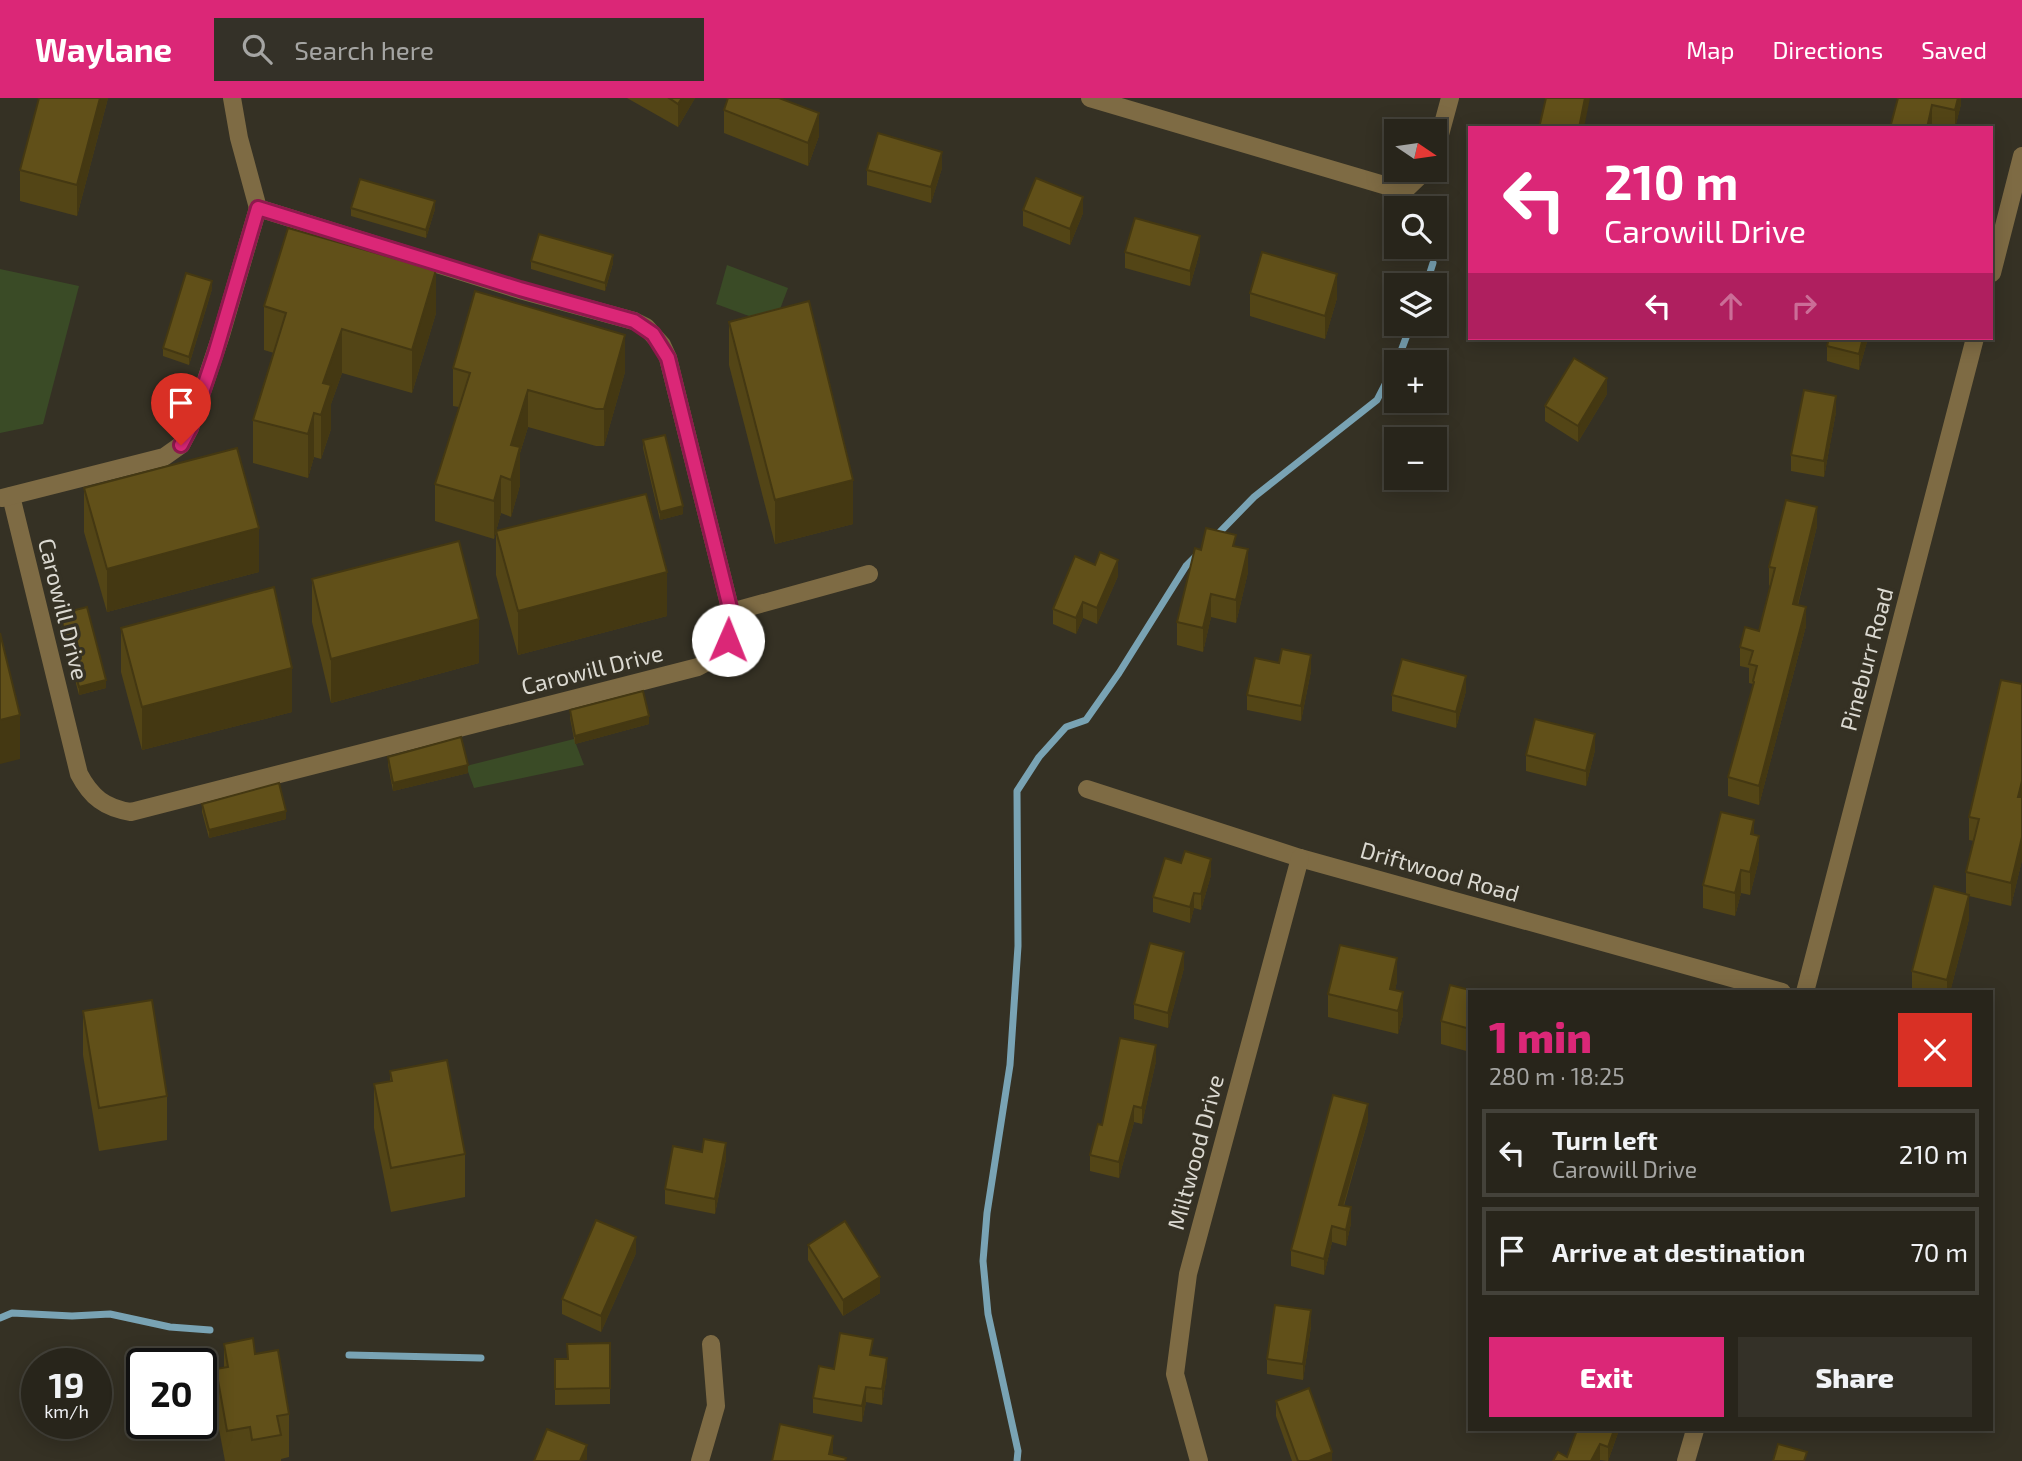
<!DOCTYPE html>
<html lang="en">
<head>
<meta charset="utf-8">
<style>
	body { margin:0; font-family:"Exo 2",sans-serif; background:#343128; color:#f1f3f6; height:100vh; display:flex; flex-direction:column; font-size:26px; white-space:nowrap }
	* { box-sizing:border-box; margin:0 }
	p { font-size:23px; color:#a5a5a3 }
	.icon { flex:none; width:38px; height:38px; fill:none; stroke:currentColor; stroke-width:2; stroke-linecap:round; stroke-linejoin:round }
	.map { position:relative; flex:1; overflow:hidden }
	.panel { position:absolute; left:1468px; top:892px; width:525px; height:441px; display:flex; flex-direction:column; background:#28251b; border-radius:0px; box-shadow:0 4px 18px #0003,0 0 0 2px #44423a }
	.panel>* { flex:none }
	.banner { position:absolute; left:1468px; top:28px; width:525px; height:214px; border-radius:0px; box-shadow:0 4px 18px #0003,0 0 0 2px #44423a; background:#db2777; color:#fff; overflow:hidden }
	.needle { width:46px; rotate:103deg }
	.buttons { position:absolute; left:1384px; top:21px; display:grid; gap:14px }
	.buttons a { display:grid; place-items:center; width:63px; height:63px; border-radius:0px; background:#28251b; box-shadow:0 4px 18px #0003,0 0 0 2px #44423a; font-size:35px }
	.speed { position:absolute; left:21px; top:1250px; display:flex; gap:14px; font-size:35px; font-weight:700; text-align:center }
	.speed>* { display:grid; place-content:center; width:91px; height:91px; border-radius:50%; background:#28251b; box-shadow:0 4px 18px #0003,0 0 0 2px #44423a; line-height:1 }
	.speed small { font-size:18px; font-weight:400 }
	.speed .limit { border:4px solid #111; border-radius:10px; background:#fff; color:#111 }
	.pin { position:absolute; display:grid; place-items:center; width:60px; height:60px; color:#fff; margin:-72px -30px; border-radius:50% 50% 50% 0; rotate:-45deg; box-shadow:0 0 7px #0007 }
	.pin .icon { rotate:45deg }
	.me { position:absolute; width:77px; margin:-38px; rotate:1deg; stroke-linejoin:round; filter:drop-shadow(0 0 5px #0008) }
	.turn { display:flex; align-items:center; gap:24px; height:147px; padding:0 21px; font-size:32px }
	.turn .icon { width:91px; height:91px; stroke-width:2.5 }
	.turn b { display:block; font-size:49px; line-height:60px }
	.lanes { display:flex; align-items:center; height:66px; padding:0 21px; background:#0003; justify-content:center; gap:35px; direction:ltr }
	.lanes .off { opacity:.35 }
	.round { display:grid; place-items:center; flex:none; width:74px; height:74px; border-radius:0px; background:#343128 }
	.headline { display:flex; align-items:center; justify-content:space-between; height:119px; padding:0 21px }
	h1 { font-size:42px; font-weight:800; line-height:52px; color:#db2777 }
	.button { display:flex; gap:14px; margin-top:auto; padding:14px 21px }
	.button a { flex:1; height:80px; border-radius:0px; background:#db2777; color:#fff; font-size:28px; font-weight:800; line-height:80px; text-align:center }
	.button a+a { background:#343128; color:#f1f3f6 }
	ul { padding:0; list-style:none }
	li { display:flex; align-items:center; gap:21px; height:88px; margin:0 14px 10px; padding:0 7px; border:4px solid #44423a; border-radius:0px }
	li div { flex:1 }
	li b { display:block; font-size:26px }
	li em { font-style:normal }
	header { display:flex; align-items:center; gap:42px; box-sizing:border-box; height:98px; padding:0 35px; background:#db2777; color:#fff }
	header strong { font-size:33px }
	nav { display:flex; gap:38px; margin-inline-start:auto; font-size:24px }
	.search { width:490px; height:63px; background:#343128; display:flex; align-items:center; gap:18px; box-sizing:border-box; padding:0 24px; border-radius:0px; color:#a5a5a3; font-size:26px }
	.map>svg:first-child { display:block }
	.green { fill:#3a4b26 }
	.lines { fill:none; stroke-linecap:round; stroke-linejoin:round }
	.stream { stroke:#79a3b4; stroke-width:7 }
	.minor { stroke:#7e6b44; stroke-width:18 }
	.wall { fill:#534516 }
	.shaded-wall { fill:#443812 }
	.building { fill:#615019; stroke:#443812; stroke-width:2 }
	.route-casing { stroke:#8e194d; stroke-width:18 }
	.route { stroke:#db2777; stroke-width:12 }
	.labels { text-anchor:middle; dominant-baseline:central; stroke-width:7; stroke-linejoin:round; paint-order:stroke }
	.street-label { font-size:23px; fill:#dbd9d1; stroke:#353124 }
</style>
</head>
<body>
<header>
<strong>Waylane</strong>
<div class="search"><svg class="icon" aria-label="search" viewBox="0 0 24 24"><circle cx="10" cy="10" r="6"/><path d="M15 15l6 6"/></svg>Search here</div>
<nav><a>Map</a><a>Directions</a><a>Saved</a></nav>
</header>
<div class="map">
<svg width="2022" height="1363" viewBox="0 0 2022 1363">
	<rect width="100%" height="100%" fill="#353124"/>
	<!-- green -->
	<g class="green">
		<polygon points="727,167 788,190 774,227 716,206"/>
		<polygon points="0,171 79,188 43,326 0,335"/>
		<polygon points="574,641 584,667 474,690 466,668"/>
	</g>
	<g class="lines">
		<!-- stream -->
		<g class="stream">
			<polyline points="1426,187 1433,165"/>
			<polyline points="1397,264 1411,226"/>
			<polyline points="1215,439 1254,399 1377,302 1396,265"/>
			<polyline points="0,1220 12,1215 72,1218 110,1216 170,1229 210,1232"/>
			<polyline points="349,1257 481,1260"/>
			<polyline points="1017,1363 1018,1353 988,1216 983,1163 987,1115 1010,967 1018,848 1017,693 1039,659 1066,629 1086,622 1119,575 1186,468 1199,455"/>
		</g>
		<!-- minor -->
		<g class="minor">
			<polyline points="1090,0 1404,93 1426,72"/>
			<polyline points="1435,55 1450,0"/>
			<polyline points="1992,175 2022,58"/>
			<path d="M11,398l68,278c12,23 26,34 52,38l567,-145c25,-12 34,-29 33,-55l-63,-254 -6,-13 -16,-18 -12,-6 -114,-31 -262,-82 -19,-70 -7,-40"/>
			<polyline points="2,400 164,359 181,347 190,330 221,237 258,110"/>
			<polyline points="731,514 869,476"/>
			<polyline points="1087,691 1300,760 1782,894"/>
			<polyline points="1805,894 1975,240"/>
			<polyline points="700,1363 716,1308 711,1246"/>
			<polyline points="1199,1363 1175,1276 1188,1176 1300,760"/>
			<polyline points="1686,1363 1695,1332"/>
		</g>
	</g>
	<!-- wall -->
	<g class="wall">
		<polygon points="108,0 77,118 20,103 20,72"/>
		<polygon points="627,0 695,0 678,29"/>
		<polygon points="1898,0 1961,0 1961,6 1955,30 1944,30 1932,27 1932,30 1890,30"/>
		<polygon points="724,12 819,38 808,68 724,35"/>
		<polygon points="942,70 931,105 867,87 867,72"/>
		<polygon points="351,110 435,111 426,140 351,118"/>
		<polygon points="1023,112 1083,115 1070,147 1023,128"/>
		<polygon points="1200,153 1190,188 1125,170 1125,154"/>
		<polygon points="531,163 613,165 605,193 531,171"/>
		<polygon points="212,191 189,267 163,258 163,250"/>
		<polygon points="1250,195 1337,200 1325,241 1250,218"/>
		<polygon points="264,208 436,215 412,295 342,275 331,306 331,331 321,361 314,359 308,380 253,365 253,322 274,255 264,252"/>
		<polygon points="729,224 853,426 775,446 729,267"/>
		<polygon points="1829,240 1868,240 1859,272 1827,263 1827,248"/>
		<polygon points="453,270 625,274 604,348 596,348 528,329 520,355 520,387 511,419 501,415 496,433 667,518 518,557 496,477 496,435 494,441 435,423 435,386 459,309 453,308"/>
		<polygon points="1607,296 1578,344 1545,323 1545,308"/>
		<polygon points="1836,314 1824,379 1791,373 1791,357"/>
		<polygon points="643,342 683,416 660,422 643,350"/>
		<polygon points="84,390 259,474 107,514 84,434"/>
		<polygon points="1817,428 1798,507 1806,528 1759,707 1728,698 1728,679 1753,590 1753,586 1749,585 1749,570 1740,568 1740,549 1759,533 1770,488 1769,487 1769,469"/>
		<polygon points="1236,448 1248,474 1236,525 1211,519 1203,554 1177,547 1177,524 1201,452"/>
		<polygon points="1118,478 1097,526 1083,520 1076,536 1053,526 1053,511"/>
		<polygon points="312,481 479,565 331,605 312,524"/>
		<polygon points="60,516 106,590 79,597 60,524"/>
		<polygon points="121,530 292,614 142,652 121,574"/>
		<polygon points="1311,573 1301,623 1247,612 1247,597"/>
		<polygon points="2022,586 2022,762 2011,808 1969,798 1969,821 1950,894 1912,894 1912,873 1966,797 1966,774 1974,743 1969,742 1969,719"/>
		<polygon points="1466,593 1456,630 1392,613 1392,597"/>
		<polygon points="570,612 649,626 575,646 570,620"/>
		<polygon points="1595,652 1586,688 1526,673 1526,657"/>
		<polygon points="388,659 468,675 393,693 388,667"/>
		<polygon points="202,706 286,721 209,740 202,714"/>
		<polygon points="1754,736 1759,761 1750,797 1741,795 1735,818 1703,810 1703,787"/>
		<polygon points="1211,777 1201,812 1194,810 1190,825 1153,814 1153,799"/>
		<polygon points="1184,870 1168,930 1134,921 1134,906"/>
		<polygon points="1397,883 1395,892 1403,917 1398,936 1328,919 1328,896"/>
		<polygon points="1470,894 1470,954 1441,946 1441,923"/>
		<polygon points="83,913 167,998 167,1042 99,1053 83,957"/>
		<polygon points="1156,963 1142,1026 1134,1024 1119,1080 1090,1073 1090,1057 1102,1027"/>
		<polygon points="390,973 465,1056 465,1099 391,1114 374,1030 374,986 390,983"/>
		<polygon points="1368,1022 1344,1108 1351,1125 1346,1148 1332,1144 1324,1177 1291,1168 1291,1152"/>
		<polygon points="726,1061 715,1116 665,1106 665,1091"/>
		<polygon points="808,1147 880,1195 843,1218 808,1162"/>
		<polygon points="636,1155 601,1234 562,1216 562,1201"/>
		<polygon points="1311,1228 1303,1282 1267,1276 1267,1261"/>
		<polygon points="610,1245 610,1306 555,1307 555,1261 567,1261"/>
		<polygon points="224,1246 255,1256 289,1316 289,1359 281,1361 281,1363 225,1363 216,1315 216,1271 224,1270"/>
		<polygon points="873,1258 887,1276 882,1307 866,1304 862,1324 813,1315 813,1300 834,1271"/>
		<polygon points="1276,1303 1332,1363 1292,1363 1276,1318"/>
		<polygon points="1619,1332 1608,1363 1600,1362 1600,1363 1553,1363 1567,1359"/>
	</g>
	<!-- shaded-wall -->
	<g class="shaded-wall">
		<polygon points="100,0 108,0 77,118 77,87"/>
		<polygon points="682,0 695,0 678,29 678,6"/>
		<polygon points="1585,0 1590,0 1584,30 1579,30"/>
		<polygon points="1958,0 1961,0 1961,6 1955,30 1955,12"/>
		<polygon points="1932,7 1932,30 1927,30"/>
		<polygon points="819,15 819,38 808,68 808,45"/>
		<polygon points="942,54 942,70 931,105 931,89"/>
		<polygon points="1083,99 1083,115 1070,147 1070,131"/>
		<polygon points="435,103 435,111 426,140 426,132"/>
		<polygon points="1200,138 1200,153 1190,188 1190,173"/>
		<polygon points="613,157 613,165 605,193 605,185"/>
		<polygon points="436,172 436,215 412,295 412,252"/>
		<polygon points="1337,176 1337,200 1325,241 1325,218"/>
		<polygon points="212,183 212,191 189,267 189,259"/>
		<polygon points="342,231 342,275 331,306 331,331 321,361 321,317 323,285"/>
		<polygon points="625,237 625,274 604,348 604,311"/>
		<polygon points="1863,240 1868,240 1859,272 1859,256"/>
		<polygon points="1607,280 1607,296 1578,344 1578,328"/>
		<polygon points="528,292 528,329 520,355 520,387 511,419 511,347"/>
		<polygon points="1836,298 1836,314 1824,379 1824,363"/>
		<polygon points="314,315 314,359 308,380 308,336"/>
		<polygon points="501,378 501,415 494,441 494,403"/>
		<polygon points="853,382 853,426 775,446 775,402"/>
		<polygon points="683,408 683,416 660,422 660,414"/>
		<polygon points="1817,409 1817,428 1793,525 1793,506"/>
		<polygon points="259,430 259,474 107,514 107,471"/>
		<polygon points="1248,451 1248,474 1236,525 1236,502"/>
		<polygon points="1118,462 1118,478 1097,526 1097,510"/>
		<polygon points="667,474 667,518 518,557 518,513"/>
		<polygon points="1211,496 1211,519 1203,554 1203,530"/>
		<polygon points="1083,504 1083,520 1076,536 1076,520"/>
		<polygon points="1806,509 1806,528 1759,707 1759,688"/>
		<polygon points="479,521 479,565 331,605 331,561"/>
		<polygon points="1311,557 1311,573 1301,623 1301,608"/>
		<polygon points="292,570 292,614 142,652 142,609"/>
		<polygon points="1466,578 1466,593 1456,630 1456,614"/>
		<polygon points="106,582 106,590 79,597 79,589"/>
		<polygon points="20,617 20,661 0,666 0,622"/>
		<polygon points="649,618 649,626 575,646 575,638"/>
		<polygon points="1595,636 1595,652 1586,688 1586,673"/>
		<polygon points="468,667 468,675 393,693 393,685"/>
		<polygon points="2022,683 2022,706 2018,699"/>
		<polygon points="286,713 286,721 209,740 209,732"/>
		<polygon points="1754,722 1754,745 1751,736"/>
		<polygon points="1759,738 1759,761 1750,797 1750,774"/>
		<polygon points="2022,739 2022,762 2011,808 2011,785"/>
		<polygon points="1211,761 1211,777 1201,812 1201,796"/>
		<polygon points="1741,772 1741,795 1735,818 1735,795"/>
		<polygon points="1194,795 1194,810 1190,825 1190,809"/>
		<polygon points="1969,797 1969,821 1950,894 1947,894 1947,882"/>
		<polygon points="1184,854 1184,870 1168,930 1168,915"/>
		<polygon points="1397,860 1397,883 1391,911 1390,891"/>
		<polygon points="1403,894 1403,917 1398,936 1398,913"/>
		<polygon points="1156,947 1156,963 1142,1026 1142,1010"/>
		<polygon points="1368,1006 1368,1022 1339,1122 1339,1107"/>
		<polygon points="1134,1008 1134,1024 1119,1080 1119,1064"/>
		<polygon points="726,1045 726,1061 715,1116 715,1101"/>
		<polygon points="1351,1109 1351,1125 1346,1148 1346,1132"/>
		<polygon points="1332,1128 1332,1144 1324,1177 1324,1161"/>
		<polygon points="636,1139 636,1155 601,1234 601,1218"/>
		<polygon points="880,1179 880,1195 843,1218 843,1202"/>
		<polygon points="1311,1212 1311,1228 1303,1282 1303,1266"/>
		<polygon points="887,1260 887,1276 882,1307 882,1291"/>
		<polygon points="866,1289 866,1304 862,1324 862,1308"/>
		<polygon points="1614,1332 1619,1332 1608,1363 1608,1349"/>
		<polygon points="833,1338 833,1354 831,1363 829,1356"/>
		<polygon points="1600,1346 1600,1363 1591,1363"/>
		<polygon points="587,1347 587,1362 580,1363"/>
		<polygon points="1332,1354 1332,1363 1309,1363"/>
	</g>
	<!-- building -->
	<g class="building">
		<polygon points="39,0 100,0 77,87 20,72"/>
		<polygon points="669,0 682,0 678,6"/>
		<polygon points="728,0 779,0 819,15 808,45 724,12"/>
		<polygon points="1546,0 1585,0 1579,30 1539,30"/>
		<polygon points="1898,0 1958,0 1955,12 1932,7 1927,30 1890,30"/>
		<polygon points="878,35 942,54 931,89 867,72"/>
		<polygon points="1036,80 1083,99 1070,131 1023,112"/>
		<polygon points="360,81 435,103 426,132 351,110"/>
		<polygon points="1135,120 1200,138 1190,173 1125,154"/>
		<polygon points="288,130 436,172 412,252 342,231 323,285 331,287 321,317 314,315 308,336 253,322 286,215 264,208"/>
		<polygon points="539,136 613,157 605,185 531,163"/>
		<polygon points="1262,154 1337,176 1325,218 1250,195"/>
		<polygon points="186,175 212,183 189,259 163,250"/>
		<polygon points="475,193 625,237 604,311 596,311 528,292 511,347 520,349 511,382 501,378 494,403 435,386 470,275 453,270"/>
		<polygon points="809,203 853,382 775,402 729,224"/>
		<polygon points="1829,240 1863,240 1859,256 1827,248"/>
		<polygon points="1574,260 1607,280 1578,328 1545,308"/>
		<polygon points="1804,292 1836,298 1824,363 1791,357"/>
		<polygon points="665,337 683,408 660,414 643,342"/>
		<polygon points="237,350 259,430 107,471 84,390"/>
		<polygon points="646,396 667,474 518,513 496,433"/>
		<polygon points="1786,402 1817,409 1793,506 1806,509 1759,688 1728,679 1754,584 1753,583 1757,568 1749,566 1753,553 1740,549 1745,529 1759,533 1775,470 1769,469"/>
		<polygon points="1206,430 1236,437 1233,448 1248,451 1236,502 1211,496 1203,530 1177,524 1195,450 1201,452"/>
		<polygon points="459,443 479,521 331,561 312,481"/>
		<polygon points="1100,454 1118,462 1097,510 1083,504 1076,520 1053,511 1075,458 1095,467"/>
		<polygon points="274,489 292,570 142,609 121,530"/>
		<polygon points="87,509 106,582 79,589 60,516"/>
		<polygon points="0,535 20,617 0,622"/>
		<polygon points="1282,551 1311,557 1301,608 1247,597 1255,560 1279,565"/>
		<polygon points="1402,561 1466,578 1456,614 1392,597"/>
		<polygon points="2001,582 2022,586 2022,683 2018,699 2022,699 2022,739 2011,785 1966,774 1979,721 1969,719"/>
		<polygon points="643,593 649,618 575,638 570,612"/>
		<polygon points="1535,621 1595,636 1586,673 1526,657"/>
		<polygon points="461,639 468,667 393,685 388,659"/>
		<polygon points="279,685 286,713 209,732 202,706"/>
		<polygon points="1721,714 1754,722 1751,736 1759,738 1750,774 1741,772 1735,795 1703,787"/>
		<polygon points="1185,753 1211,761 1201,796 1194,795 1190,809 1153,799 1165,760 1181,765"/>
		<polygon points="1934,788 1969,797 1947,882 1912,873"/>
		<polygon points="1150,845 1184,854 1168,915 1134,906"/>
		<polygon points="1340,847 1397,860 1390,891 1403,894 1398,913 1328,896"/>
		<polygon points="1450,887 1478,894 1470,894 1470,931 1441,923"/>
		<polygon points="152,902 167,998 99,1010 83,913"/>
		<polygon points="1120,940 1156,947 1142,1010 1134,1008 1119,1064 1090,1057 1098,1026 1102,1027"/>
		<polygon points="447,962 465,1056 391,1070 374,986 392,983 390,973"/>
		<polygon points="1333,997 1368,1006 1339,1107 1351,1109 1346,1132 1332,1128 1324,1161 1291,1152"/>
		<polygon points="704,1041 726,1045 715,1101 665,1091 673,1048 702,1054"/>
		<polygon points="596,1122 636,1139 601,1218 562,1201"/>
		<polygon points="845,1123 880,1179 843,1202 808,1147"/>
		<polygon points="1275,1207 1311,1212 1303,1266 1267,1261"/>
		<polygon points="840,1235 873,1241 870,1257 887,1260 882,1291 866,1289 862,1308 813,1300 819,1268 834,1271"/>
		<polygon points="253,1240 255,1256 278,1252 289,1316 277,1318 281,1337 252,1342 250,1329 227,1333 216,1271 228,1269 224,1246"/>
		<polygon points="610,1245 610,1290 555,1291 555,1261 568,1261 567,1246"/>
		<polygon points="1309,1290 1332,1354 1309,1363 1298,1363 1276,1303"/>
		<polygon points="780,1326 833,1338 829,1356 846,1360 845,1363 772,1363"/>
		<polygon points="547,1331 587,1347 580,1363 534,1363"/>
		<polygon points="1577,1332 1614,1332 1608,1349 1600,1346 1591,1363 1553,1363 1558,1354 1567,1359"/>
		<polygon points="1778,1346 1807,1354 1804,1363 1773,1363"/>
	</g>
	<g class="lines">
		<defs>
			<polyline id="route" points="181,347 190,330 215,256 258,110 520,191 634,223 653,236 668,260 731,514 732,527 728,542"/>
		</defs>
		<!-- route casing -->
		<use href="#route" class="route-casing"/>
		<!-- route -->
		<use href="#route" class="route"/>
	</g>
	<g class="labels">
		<!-- street labels -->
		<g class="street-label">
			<text transform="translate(64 511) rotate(76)">Carowill Drive</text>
			<text transform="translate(1866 561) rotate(-75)">Pineburr Road</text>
			<text transform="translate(592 571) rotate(-14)">Carowill Drive</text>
			<text transform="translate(1440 773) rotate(16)">Driftwood Road</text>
			<text transform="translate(1195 1054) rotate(-75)">Miltwood Drive</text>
		</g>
	</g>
</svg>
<div class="buttons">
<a><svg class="needle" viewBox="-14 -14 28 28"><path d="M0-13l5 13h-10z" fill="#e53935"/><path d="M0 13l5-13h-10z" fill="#a5a5a3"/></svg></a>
<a><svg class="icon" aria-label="search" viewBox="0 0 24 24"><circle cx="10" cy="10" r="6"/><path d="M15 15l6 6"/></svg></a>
<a><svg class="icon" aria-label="layers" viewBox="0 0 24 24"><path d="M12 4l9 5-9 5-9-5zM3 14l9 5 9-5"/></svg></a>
<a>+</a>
<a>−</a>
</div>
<div class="speed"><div>19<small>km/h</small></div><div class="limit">20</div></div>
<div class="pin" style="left:181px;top:347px;background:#d93025"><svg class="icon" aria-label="arrive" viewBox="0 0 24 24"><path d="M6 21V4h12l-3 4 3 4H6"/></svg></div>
<svg class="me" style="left:728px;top:542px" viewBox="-20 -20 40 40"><circle r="19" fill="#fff"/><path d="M0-13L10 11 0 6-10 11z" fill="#db2777"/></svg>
<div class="banner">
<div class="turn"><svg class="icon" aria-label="left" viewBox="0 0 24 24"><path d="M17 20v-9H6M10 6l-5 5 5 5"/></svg><div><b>210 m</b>Carowill Drive</div></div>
<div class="lanes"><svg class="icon" aria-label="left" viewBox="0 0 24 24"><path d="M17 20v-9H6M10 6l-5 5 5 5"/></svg><svg class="icon off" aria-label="ahead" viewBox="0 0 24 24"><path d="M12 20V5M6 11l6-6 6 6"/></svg><svg class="icon off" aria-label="right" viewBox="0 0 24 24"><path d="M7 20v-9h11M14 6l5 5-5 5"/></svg></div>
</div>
<section class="panel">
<div class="headline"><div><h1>1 min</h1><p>280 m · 18:25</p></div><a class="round" style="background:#d93025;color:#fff"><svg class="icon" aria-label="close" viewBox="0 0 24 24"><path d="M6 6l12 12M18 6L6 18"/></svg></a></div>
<ul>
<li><svg class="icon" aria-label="left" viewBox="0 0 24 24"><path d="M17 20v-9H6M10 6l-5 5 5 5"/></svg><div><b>Turn left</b><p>Carowill Drive</p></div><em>210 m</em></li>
<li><svg class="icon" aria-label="arrive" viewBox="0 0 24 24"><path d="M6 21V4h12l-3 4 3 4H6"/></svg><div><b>Arrive at destination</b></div><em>70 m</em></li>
</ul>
<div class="button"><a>Exit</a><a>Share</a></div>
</section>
</div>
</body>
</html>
